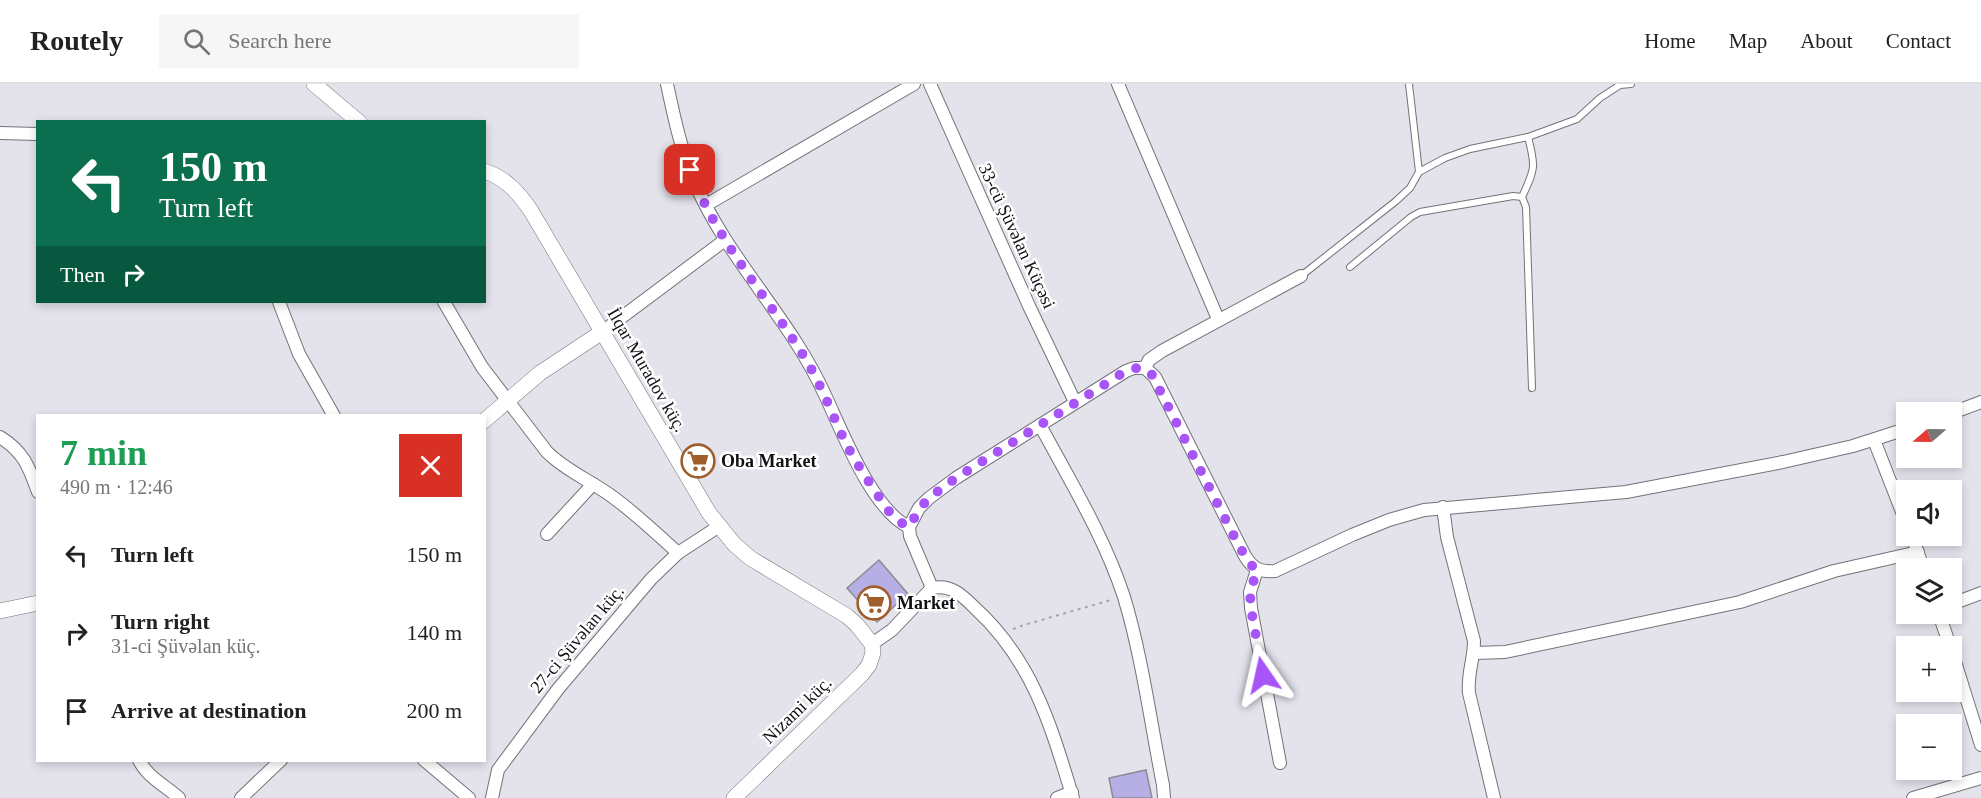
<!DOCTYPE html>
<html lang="en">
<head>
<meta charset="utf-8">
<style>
	body { margin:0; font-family:"Times New Roman",serif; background:#f6f6f6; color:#222; height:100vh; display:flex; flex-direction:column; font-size:22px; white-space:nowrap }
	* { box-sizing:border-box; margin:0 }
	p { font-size:20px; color:#767676 }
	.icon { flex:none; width:33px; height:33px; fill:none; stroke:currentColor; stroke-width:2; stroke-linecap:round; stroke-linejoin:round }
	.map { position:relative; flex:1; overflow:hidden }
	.sheet { position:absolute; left:36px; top:330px; width:450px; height:348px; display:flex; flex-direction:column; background:#fff; border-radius:0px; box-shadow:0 3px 9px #0003 }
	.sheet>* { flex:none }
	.top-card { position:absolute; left:36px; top:36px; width:450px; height:183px; border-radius:0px; box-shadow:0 3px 9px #0003; background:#0b6e4f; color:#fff; overflow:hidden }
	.needle { width:39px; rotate:250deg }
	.buttons { position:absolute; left:1896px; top:318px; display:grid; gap:12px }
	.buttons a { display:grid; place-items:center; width:66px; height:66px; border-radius:0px; background:#fff; box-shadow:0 3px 9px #0003; font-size:30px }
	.pin { position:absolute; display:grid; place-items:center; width:51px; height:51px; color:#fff; margin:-26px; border-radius:12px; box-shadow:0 3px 9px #0006 }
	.me { position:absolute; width:66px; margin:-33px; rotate:349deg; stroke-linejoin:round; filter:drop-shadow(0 0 4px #0008) }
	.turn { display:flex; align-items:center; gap:21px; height:126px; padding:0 24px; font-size:27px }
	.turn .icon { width:78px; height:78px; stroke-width:2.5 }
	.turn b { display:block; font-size:42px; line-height:51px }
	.then { display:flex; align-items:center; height:57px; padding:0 24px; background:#0003; gap:12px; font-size:22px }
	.round { display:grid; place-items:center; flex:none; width:63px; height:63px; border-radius:0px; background:#f6f6f6 }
	.headline { display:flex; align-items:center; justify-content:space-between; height:102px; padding:0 24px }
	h1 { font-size:36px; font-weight:700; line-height:45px; color:#1e9e55 }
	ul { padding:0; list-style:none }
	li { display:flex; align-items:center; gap:18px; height:78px; padding:0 24px }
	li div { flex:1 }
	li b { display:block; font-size:22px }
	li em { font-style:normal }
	header { display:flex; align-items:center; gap:36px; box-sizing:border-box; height:84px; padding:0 30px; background:#fff; border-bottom:2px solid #e0e0e0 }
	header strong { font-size:28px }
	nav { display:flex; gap:33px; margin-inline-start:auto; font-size:21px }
	.search { width:420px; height:54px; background:#f6f6f6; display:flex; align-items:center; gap:15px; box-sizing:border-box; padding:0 21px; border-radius:0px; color:#767676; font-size:22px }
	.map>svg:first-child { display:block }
	.building { fill:#b6afe5; stroke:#8c8b93; stroke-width:1.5 }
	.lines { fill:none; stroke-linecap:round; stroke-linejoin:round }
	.service-casing { stroke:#73727a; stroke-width:8 }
	.minor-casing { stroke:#73727a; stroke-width:14 }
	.tertiary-casing { stroke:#73727a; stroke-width:16 }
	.path { stroke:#a4a4ab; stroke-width:2; stroke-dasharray:3 4.5; stroke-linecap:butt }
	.service { stroke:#fff; stroke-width:6 }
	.minor { stroke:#fff; stroke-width:12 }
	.tertiary { stroke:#fff; stroke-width:15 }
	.route { stroke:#a855f7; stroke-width:10; stroke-dasharray:0 18 }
	.labels { text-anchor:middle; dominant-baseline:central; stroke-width:5; stroke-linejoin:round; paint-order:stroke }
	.street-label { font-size:18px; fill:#111114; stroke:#fff }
	.poi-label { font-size:18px; font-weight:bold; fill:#111114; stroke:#fff; text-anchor:start }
</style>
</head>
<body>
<header>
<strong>Routely</strong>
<div class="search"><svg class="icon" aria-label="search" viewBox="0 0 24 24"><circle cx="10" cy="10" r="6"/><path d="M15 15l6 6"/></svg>Search here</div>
<nav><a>Home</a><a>Map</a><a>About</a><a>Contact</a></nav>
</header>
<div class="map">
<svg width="1981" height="714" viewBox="0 0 1981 714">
	<rect width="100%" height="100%" fill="#e4e3ec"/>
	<!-- building -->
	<g class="building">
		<polygon points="879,476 908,510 877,538 847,504"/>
		<polygon points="1146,686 1152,714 1113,714 1109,694"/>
	</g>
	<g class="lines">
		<defs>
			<g id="service">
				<polyline points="1419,88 1445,74 1470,65 1528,53 1577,35 1600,14 1620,1 1631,0"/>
				<path d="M1522,113c13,-28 14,-30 6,-60"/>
				<polyline points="1350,183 1411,133 1420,128 1513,112 1522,113 1526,123 1532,304"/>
				<polyline points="1301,192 1396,117 1410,104 1419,88 1409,0"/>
			</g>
			<g id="minor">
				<path d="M667,0c7,33 14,66 27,97 33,78 97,138 131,214 17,36 47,115 84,132"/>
				<polyline points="930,0 1029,222 1075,318"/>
				<polyline points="1118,0 1218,235"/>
				<polyline points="0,49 38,50"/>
				<polyline points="706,121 914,0"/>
				<polyline points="279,218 299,270 334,332"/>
				<path d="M444,218l38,65 65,85c18,18 42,28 63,43 24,17 46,38 68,58"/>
				<polyline points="602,248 725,156"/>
				<polyline points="1145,284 1149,276 1162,267 1301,192"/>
				<polyline points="1952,329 1981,318"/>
				<path d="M1040,341c30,56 64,111 84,172 18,59 27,128 39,188l1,13"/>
				<path d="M0,353c24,15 29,30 38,55"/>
				<polyline points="1874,356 1906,438"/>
				<path d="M1443,423l4,30 27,104c0,19 -7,33 -5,52l25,105"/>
				<polyline points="547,450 593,400"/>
				<polyline points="1912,452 1923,484"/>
				<polyline points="1257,486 1250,508 1251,524 1280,679"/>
				<path d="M932,504l-22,-52 -1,-9 10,-19 10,-10 27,-20 170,-107 8,-3h11l10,9 90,179c8,13 15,16 30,15l77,-36 37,-15 35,-10 202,-18 157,-30 70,-16 53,-17"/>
				<polyline points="1952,520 1981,509"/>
				<polyline points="1939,530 1950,562"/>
				<path d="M872,560l20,-14 40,-42c19,-4 30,7 43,20 58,53 76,118 98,190"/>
				<polyline points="1952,568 1981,661"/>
				<polyline points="1474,569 1505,568 1740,518 1834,487 1918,468"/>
				<path d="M139,676c9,18 26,25 40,38"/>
				<polyline points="424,676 469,714"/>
				<polyline points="241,714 281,676"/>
				<polyline points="492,714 498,686 558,605 651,495 678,469 718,443"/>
				<polyline points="1057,714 1072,708"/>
				<polyline points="1913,714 1981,694"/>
			</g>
			<g id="tertiary">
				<polyline points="314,0 359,38"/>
				<path d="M484,87c22,7 35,22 47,40l178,302 25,31 16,14 97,58 10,9 15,19 1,9 -4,12 -7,9 -128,124"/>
				<polyline points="484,337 540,289 602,248"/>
				<polyline points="0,527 38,519"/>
			</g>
		</defs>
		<!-- service casing -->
		<use href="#service" class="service-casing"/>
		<!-- minor casing -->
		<use href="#minor" class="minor-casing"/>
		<!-- tertiary casing -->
		<use href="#tertiary" class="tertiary-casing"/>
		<!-- path -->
		<polyline class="path" points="1013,545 1024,541 1111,516"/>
		<!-- service -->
		<use href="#service" class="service"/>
		<!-- minor -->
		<use href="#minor" class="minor"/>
		<!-- tertiary -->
		<use href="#tertiary" class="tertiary"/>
	</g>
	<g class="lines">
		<!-- route -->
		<path class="route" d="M690,86c25,68 75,124 113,185 16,25 26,52 38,78 9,20 20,37 32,55 11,16 18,31 36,39l11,-19 9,-10 27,-20 170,-107c10,-4 17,-4 25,2l88,173 11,18 7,6 -7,22 1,17 12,66"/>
	</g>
	<!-- icons -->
	<defs>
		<symbol id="supermarket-ring" viewBox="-11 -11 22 22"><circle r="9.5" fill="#fff" stroke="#a05f2a" stroke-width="1.5"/><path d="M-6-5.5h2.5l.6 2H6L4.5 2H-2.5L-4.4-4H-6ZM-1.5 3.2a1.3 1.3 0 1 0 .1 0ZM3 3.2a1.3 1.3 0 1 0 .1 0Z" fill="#a05f2a"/></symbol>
	</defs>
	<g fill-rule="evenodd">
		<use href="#supermarket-ring" x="679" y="358" width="38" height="38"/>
		<use href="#supermarket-ring" x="855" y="500" width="38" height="38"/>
	</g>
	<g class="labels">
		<!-- street labels -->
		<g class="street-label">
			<text transform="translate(1017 152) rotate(65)">33-cü Şüvəlan Küçəsi</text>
			<text transform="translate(647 286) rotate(60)">İlqar Muradov küç.</text>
			<text transform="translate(577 555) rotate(-50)">27-ci Şüvəlan küç.</text>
			<text transform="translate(797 626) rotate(-44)">Nizami küç.</text>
		</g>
		<!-- poi labels -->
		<g class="poi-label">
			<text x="721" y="377">Oba Market</text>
			<text x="897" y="519">Market</text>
		</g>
	</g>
</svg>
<div class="buttons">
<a><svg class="needle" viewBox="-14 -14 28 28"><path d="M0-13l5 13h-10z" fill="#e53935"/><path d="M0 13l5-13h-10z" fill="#767676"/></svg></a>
<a><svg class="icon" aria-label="sound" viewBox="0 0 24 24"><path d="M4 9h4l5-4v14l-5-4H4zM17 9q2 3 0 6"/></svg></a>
<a><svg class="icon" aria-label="layers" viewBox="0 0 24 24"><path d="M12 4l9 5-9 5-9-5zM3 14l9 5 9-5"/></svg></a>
<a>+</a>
<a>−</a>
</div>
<div class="pin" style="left:690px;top:86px;background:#d93025"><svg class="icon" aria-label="arrive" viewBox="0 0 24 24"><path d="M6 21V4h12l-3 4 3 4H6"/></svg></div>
<svg class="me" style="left:1263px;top:591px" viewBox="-20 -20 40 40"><path d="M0-17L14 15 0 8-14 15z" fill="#a855f7" stroke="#fff" stroke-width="4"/></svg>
<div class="top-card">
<div class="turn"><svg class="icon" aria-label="left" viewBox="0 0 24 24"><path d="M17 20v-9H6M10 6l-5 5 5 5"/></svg><div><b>150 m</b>Turn left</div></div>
<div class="then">Then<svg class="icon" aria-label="right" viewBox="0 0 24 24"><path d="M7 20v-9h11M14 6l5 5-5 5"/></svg></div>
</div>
<section class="sheet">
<div class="headline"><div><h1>7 min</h1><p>490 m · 12:46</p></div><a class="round" style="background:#d93025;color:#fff"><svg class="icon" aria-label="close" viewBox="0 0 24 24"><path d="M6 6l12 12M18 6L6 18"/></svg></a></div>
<ul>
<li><svg class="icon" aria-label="left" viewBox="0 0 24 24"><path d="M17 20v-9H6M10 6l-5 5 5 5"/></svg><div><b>Turn left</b></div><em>150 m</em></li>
<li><svg class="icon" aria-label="right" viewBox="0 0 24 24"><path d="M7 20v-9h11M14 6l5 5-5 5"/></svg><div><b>Turn right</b><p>31-ci Şüvəlan küç.</p></div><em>140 m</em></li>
<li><svg class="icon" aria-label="arrive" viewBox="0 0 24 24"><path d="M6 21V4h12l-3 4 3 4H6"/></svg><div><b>Arrive at destination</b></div><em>200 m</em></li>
</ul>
</section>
</div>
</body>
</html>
